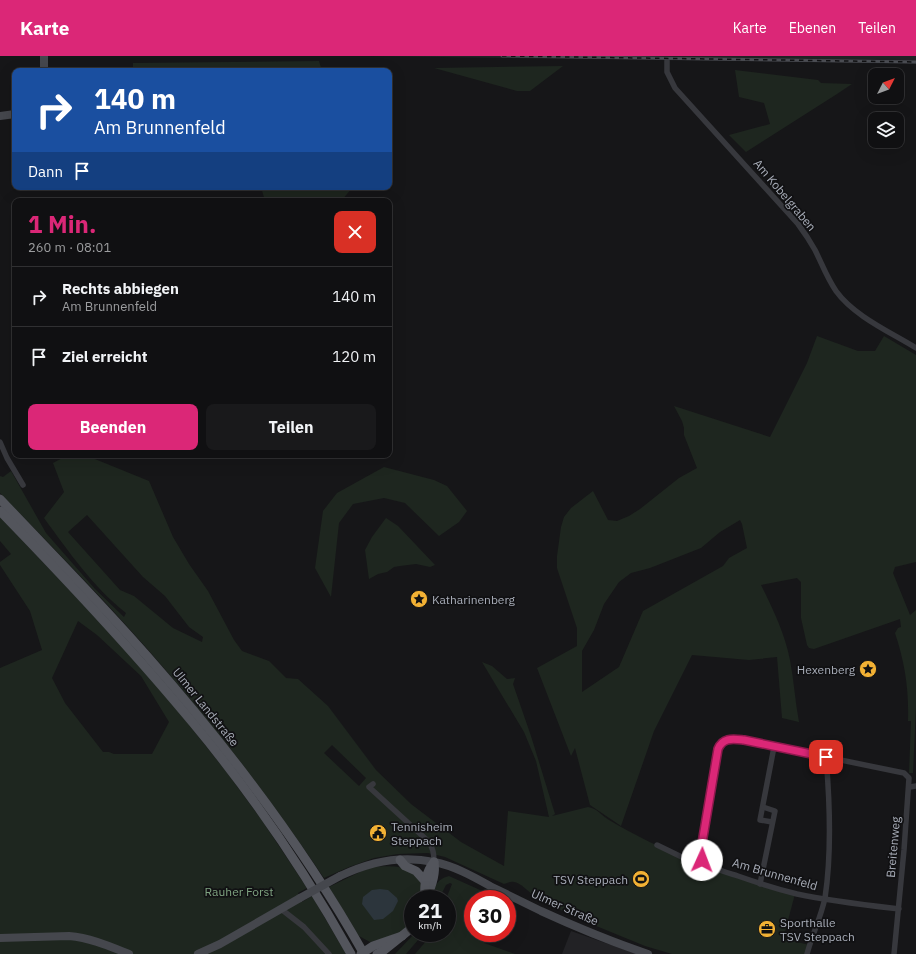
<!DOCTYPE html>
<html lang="de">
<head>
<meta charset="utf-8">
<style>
	body { margin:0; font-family:"IBM Plex Sans",sans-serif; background:#19191b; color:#f1f3f6; height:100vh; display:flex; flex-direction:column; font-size:15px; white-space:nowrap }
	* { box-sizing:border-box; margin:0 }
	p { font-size:13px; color:#9c9d9f }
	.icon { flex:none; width:22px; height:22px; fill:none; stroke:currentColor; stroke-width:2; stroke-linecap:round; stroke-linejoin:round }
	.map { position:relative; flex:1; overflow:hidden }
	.drawer { position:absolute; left:12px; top:142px; width:380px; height:260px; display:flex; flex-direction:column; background:#101012; border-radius:8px; box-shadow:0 4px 16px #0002,0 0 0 1px #303032 }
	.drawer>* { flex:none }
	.guide { position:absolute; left:12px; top:12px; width:380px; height:122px; border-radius:8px; box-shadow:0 4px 16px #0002,0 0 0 1px #303032; background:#1a4fa0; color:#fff; overflow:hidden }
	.needle { width:26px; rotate:48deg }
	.tools { position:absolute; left:868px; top:12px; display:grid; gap:8px }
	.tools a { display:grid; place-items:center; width:36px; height:36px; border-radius:8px; background:#101012; box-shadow:0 4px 16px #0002,0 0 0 1px #303032; font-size:20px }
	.speed { position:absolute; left:404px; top:834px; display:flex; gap:8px; font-size:20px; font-weight:700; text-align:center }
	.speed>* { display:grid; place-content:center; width:52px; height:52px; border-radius:50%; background:#101012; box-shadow:0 4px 16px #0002,0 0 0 1px #303032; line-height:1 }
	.speed small { font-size:10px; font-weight:400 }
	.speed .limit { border:6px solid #d22; background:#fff; color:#111 }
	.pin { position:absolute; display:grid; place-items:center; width:34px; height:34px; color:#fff; margin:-17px; border-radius:8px; box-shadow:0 2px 6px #0006 }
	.me { position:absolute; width:44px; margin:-22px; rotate:2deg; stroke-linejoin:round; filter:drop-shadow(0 0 3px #0008) }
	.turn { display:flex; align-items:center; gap:14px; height:84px; padding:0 16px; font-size:18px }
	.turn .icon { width:52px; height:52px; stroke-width:2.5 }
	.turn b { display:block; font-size:28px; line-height:34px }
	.then { display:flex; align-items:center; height:38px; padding:0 16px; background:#0003; gap:8px; font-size:15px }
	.round { display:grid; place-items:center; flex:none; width:42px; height:42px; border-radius:8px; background:#19191b }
	.overview { display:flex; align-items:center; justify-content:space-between; height:68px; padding:0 16px }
	h1 { font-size:24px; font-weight:700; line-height:30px; color:#db2777 }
	.cta { display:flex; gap:8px; margin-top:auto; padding:8px 16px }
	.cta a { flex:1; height:46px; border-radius:8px; background:#db2777; color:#fff; font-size:16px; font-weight:700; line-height:46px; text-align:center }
	.cta a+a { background:#19191b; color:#f1f3f6 }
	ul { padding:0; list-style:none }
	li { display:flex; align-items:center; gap:12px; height:60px; padding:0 16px; border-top:1px solid #303032 }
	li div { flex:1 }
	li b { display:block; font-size:15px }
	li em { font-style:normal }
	header { display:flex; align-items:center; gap:24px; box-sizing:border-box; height:56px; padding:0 20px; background:#db2777; color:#fff }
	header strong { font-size:19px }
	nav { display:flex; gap:22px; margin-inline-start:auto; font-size:14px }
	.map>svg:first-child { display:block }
	.built { fill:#222225 }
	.green { fill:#1e261f; fill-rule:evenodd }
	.water { fill:#2c353c }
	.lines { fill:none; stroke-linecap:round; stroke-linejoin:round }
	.street { stroke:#37383d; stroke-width:5.5 }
	.secondary { stroke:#45474d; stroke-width:8 }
	.primary { stroke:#53555c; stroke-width:9 }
	.rail-casing { stroke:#4a4c52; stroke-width:3 }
	.rail { stroke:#111113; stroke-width:1.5; stroke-dasharray:4.5; stroke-linecap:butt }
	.secondary-bridge { stroke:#45474d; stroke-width:8 }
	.route-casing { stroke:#8e194d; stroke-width:10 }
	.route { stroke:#db2777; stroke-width:7 }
	.labels { text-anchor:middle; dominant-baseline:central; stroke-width:3.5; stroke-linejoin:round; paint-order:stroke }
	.street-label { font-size:12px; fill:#a8adb8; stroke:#111113 }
	.poi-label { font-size:12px; fill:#a8adb8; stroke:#111113; text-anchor:start }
	.park-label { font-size:12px; fill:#7fa381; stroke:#111113 }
</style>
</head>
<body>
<header>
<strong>Karte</strong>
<nav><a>Karte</a><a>Ebenen</a><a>Teilen</a></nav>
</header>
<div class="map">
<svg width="916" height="898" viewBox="0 0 916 898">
	<rect width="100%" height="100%" fill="#161618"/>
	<!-- built -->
	<g class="built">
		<polygon points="370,0 916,0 916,8 861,7"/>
		<polygon points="571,875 637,898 562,898"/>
	</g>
	<!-- green -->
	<g class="green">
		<polygon points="319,5 322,15 133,15 133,7"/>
		<polygon points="563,10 530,35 517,35 434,12"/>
		<polygon points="735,14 818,24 821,27 852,28 837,38 746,96 729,79 770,68 764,47 739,41"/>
		<polygon points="261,131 352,131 352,132 341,145 265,145"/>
		<path d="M817,280l41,15h17l9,-15 32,19v207l-21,5 -2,6 17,42 6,-5v98l-3,65h-4l2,-52h-3c1,-31 -3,-58 -13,-88l3,-5 3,-1 -1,-8 -86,30 -5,-1 -2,-3 -6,-27v-36l-4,-4 -36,7c12,24 24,49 29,75 4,21 5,41 9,62l-17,-4 -5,-61 -28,3 -57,-5 -38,76 -33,95 -31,-21 -15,-57 -4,8 -34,-88 40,-22v-18l-20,-60v-12l4,-29 3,-10 7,-9 22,-17 15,29 9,1 12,-5 11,-7 39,-31 18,-10 -13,-33v-7l-2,-7 -8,-15 96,31 37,-74zM740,464l2,4 5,24 -18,10 -6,8 -80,45 -24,56 -37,25v-41l12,-21 10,-26 15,-22 12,-9 19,-5 51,-20 19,-16z"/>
		<path d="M68,399h17l64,26 24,56 16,27 19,27 26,49 8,11 27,10 17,17 12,1 30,27 48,64 35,34 50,38 43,24 4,-55 41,6 -13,-56 -12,-29 -42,-70 10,4 15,13 8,-1 -2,6 18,52 24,78 -3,2 36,-9c9,1 14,9 21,13 26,16 54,28 81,41l6,-2 21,9 78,26 -12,45 27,6 -3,9h-135l-27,-8 -78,-32 -23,-15 -3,2c-8,-4 -20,-19 -27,-19 -3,-1 -7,1 -10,2l-59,-27 -17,-4 -30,1 -24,4 -25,9 -25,11c-49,-73 -103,-144 -161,-211 -51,-60 -108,-117 -163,-174v-17l3,1 8,-6 35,62 49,56 29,28 2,-4c-33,-26 -57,-61 -82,-95l20,-26 -11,-29zM87,459l56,62 22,19 24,31 14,10 -1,5 -29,-14 -39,-32 -14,-6 -52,-58zM332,689l34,33 -7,8 -35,-33z"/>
		<polygon points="384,411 434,424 447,430 467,455 459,466 439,480 405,447 384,442 353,448 339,467 331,541 315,512 323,455 337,437"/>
		<path d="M0,461l77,81 81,88 67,84 36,49 46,69 -9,5 4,9 10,-6 34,58h-346v-286l42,-18 -12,-39 -30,-46v-3l11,-8 -11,-13zM78,565l19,14 44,41 28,46 -17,32h-38l-5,-2h-6l-38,-49 -13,-25z"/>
		<polygon points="386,462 398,470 435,509 430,511 416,508 400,510 394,511 387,516 378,518 369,523 365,494 372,481"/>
		<path d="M373,811c16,-1 38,-3 47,14 2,4 1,11 1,16l-1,2h-7c0,6 2,17 -1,22 -5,12 -31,18 -42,21l-11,-6 -30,-49 33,-16z"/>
		<path d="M449,820l51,23h-27v34h15l-4,10 31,11h-100l13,-15 3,-6h16v-34h-1l6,-15 -2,-1 -4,2 -7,14h-7c4,-13 3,-19 17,-23z"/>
		<polygon points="415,877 424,877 406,898 395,898"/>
	</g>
	<!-- water -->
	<polygon class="water" points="380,833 388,834 397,842 398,845 393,855 383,863 374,864 362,848 363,841 372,834"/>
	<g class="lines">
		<!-- street -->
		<g class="street">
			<path d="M667,5v11l8,16 123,136c6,8 12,17 17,26 7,14 12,28 21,41 18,25 54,41 80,57"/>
			<polyline points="0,386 7,402 23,429"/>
			<path d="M826,701l-82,-17c-11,-1 -21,-4 -26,9l-18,106c6,13 26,17 38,21 20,7 39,13 59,18 33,7 68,11 102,15"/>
			<path d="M373,728l-4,3 59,54c5,7 6,12 6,21"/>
			<polyline points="910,731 916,730"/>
			<polyline points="772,766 760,764 774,691"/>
			<polyline points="657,789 690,805 701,802"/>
			<polyline points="760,828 775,755 763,751"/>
			<polyline points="281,853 304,871 329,898"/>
			<path d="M807,898c5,-19 14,-37 18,-56 7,-46 5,-94 1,-141l78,16 5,5 -5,72 -10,104"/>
		</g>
		<!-- secondary -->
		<g class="secondary">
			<polyline points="44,0 44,15"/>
			<polyline points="0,60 15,58"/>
			<path d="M340,820c29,-14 62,-21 94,-14 21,4 40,15 58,25 16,8 33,16 49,24 35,16 71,31 107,43"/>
			<path d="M0,882l69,-2c22,2 40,10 60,18"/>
			<polyline points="198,898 220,888 300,842"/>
		</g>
		<!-- primary -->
		<g class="primary">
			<path d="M0,443c49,52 100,103 147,157 81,92 157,191 217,298"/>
			<path d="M0,455c66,68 132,138 193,212 59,71 113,150 158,231"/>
			<polyline points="400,804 405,810 416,815 425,825"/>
			<path d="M426,842c6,-12 10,-24 8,-36"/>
			<path d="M425,843c-1,-14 0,-26 9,-37"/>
			<polyline points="361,898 373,890 402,880"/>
			<polyline points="377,898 383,895 413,871"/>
		</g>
		<defs>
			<polyline id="rail" points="502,0 916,6"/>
		</defs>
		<!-- rail casing -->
		<use href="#rail" class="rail-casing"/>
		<!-- rail -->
		<use href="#rail" class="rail"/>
		<!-- secondary-bridge -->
		<polyline class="secondary-bridge" points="300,842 340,820"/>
	</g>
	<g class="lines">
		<defs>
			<path id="route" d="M702,804l-2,-5 18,-106c5,-12 15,-10 26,-9l82,17"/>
		</defs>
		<!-- route casing -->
		<use href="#route" class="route-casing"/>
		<!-- route -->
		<use href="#route" class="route"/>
	</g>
	<!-- icons -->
	<defs>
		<symbol id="sight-disc" viewBox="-11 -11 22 22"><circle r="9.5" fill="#f2b134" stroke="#111113"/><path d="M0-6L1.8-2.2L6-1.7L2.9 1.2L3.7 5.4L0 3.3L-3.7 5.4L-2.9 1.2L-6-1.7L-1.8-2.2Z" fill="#111"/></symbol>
		<symbol id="civic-disc" viewBox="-11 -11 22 22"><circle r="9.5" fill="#f2b134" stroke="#111113"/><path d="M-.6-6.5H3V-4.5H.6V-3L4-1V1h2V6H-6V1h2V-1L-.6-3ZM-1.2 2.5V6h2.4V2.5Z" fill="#111"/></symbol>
		<symbol id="stadium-disc" viewBox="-11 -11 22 22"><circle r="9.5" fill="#f2b134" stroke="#111113"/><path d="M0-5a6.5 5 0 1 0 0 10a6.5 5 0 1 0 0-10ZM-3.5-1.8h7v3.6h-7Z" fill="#111"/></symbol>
		<symbol id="office-disc" viewBox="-11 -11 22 22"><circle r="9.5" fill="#f2b134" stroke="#111113"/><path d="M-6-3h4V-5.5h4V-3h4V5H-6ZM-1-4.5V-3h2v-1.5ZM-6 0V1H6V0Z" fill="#111"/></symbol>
	</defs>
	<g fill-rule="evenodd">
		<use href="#sight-disc" x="409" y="533" width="20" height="20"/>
		<use href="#sight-disc" x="858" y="603" width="20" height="20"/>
		<use href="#civic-disc" x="368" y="767" width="20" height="20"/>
		<use href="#stadium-disc" x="631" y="813" width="20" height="20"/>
		<use href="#office-disc" x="757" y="863" width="20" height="20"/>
	</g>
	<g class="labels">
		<!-- street labels -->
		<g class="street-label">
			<text transform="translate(785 139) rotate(50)">Am Kobelgraben</text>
			<text transform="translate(206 651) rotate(51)">Ulmer Landstraße</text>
			<text transform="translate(893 791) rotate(-85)">Breitenweg</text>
			<text transform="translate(775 818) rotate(16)">Am Brunnenfeld</text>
			<text transform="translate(565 851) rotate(24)">Ulmer Straße</text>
		</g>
		<!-- poi labels -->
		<g class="poi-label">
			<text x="432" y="543">Katharinenberg</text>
			<text x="855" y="613" text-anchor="end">Hexenberg</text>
			<text x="391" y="770">Tennisheim<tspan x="391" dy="14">Steppach</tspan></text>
			<text x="628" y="823" text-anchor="end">TSV Steppach</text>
			<text x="780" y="866">Sporthalle<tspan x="780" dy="14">TSV Steppach</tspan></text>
		</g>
		<!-- park labels -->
		<g class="park-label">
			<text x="239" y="835">Rauher Forst</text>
		</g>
	</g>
</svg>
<div class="tools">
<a><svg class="needle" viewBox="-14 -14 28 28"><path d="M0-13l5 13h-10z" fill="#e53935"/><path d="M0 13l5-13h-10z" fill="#9c9d9f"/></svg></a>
<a><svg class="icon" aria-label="layers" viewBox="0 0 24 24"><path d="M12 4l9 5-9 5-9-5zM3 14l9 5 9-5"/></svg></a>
</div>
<div class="speed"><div>21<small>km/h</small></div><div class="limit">30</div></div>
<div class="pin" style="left:826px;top:701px;background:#d93025"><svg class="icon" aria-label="arrive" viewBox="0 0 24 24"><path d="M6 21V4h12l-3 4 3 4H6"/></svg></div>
<svg class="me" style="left:702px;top:804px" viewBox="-20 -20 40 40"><circle r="19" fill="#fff"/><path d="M0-13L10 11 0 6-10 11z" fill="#db2777"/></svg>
<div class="guide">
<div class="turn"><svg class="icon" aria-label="right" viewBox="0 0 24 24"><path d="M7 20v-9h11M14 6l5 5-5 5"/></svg><div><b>140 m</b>Am Brunnenfeld</div></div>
<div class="then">Dann<svg class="icon" aria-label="arrive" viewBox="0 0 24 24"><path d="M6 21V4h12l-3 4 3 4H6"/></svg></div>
</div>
<section class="drawer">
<div class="overview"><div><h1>1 Min.</h1><p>260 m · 08:01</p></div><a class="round" style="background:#d93025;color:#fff"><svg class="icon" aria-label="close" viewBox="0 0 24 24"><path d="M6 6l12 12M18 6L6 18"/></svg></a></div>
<ul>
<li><svg class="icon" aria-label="right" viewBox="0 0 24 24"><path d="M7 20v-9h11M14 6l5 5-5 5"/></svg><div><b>Rechts abbiegen</b><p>Am Brunnenfeld</p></div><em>140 m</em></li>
<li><svg class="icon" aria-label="arrive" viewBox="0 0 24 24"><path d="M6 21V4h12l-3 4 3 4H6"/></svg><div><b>Ziel erreicht</b></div><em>120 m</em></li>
</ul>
<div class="cta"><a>Beenden</a><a>Teilen</a></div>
</section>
</div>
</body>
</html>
